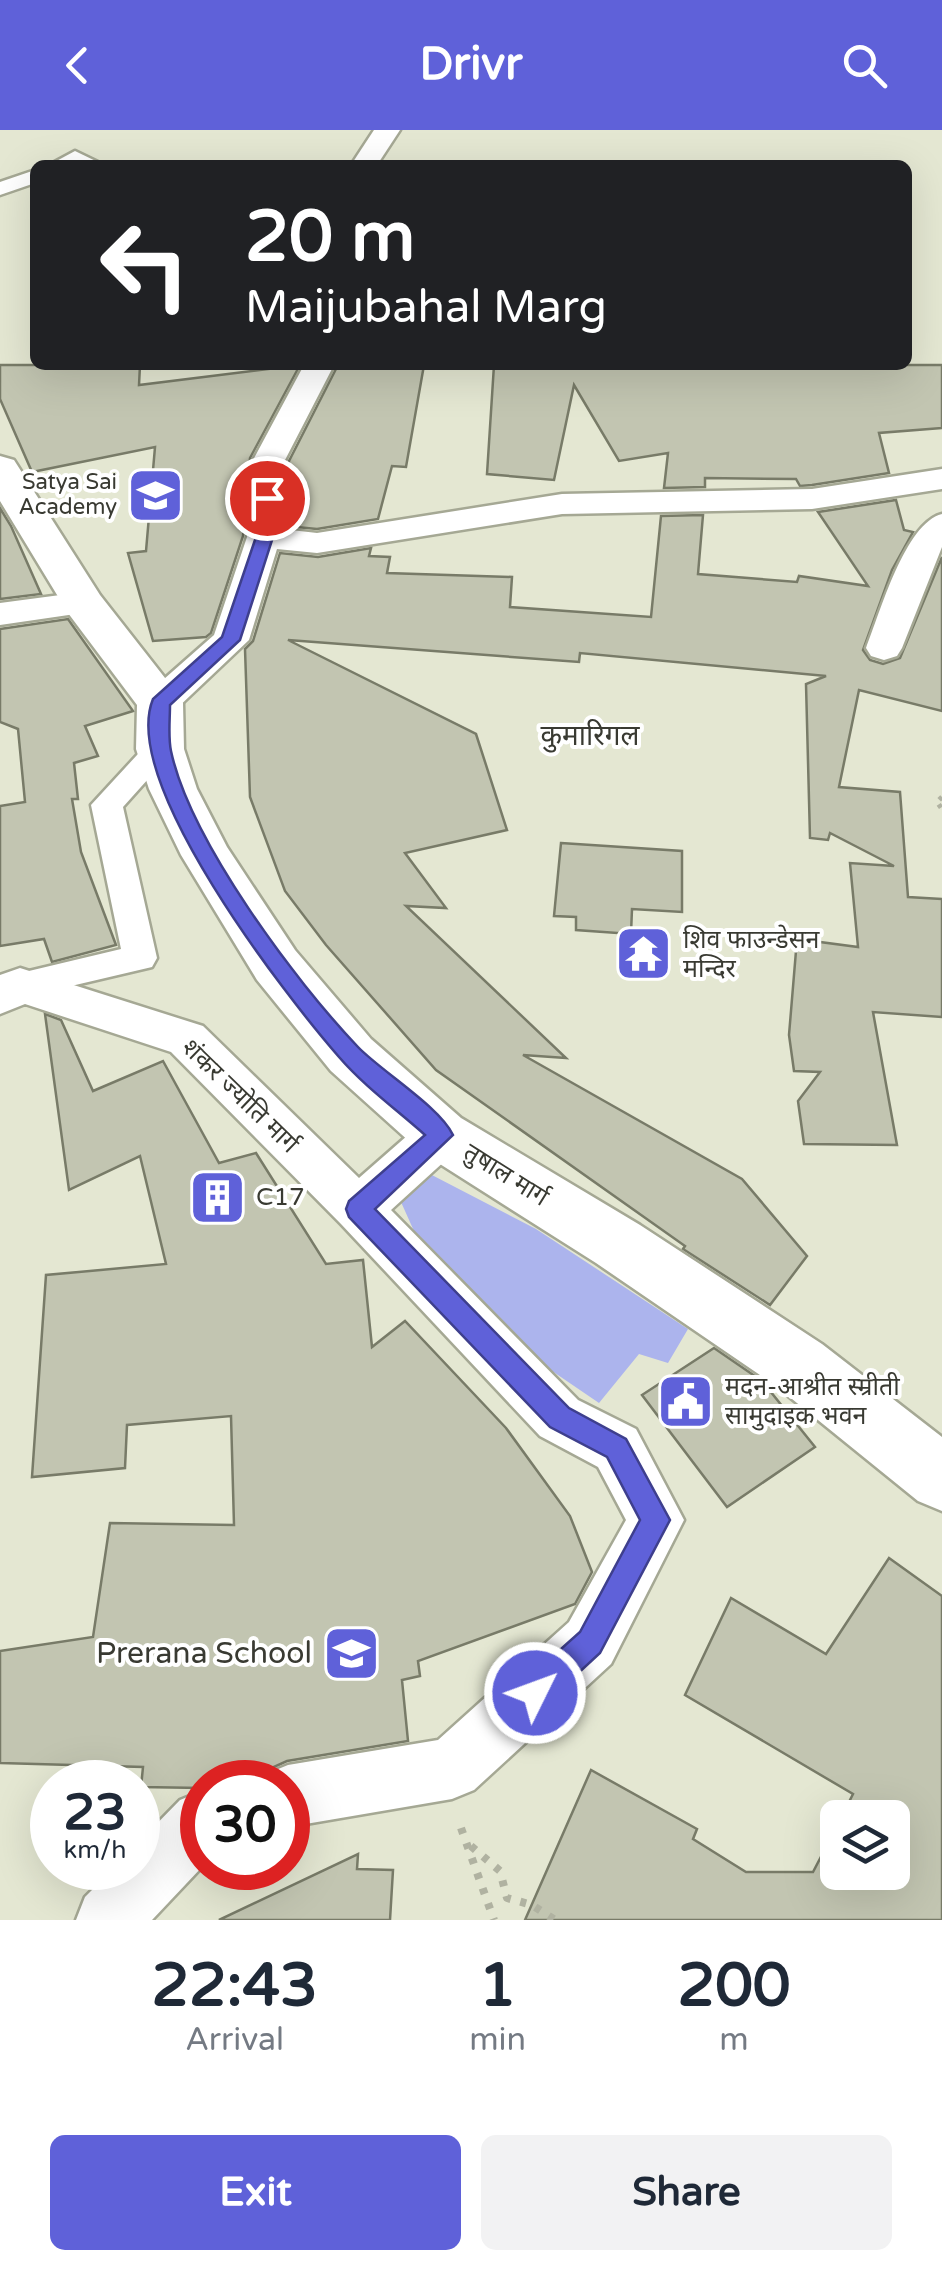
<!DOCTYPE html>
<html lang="en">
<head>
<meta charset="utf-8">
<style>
	body { margin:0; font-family:"Varela Round","Noto Sans Devanagari",sans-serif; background:#f2f2f3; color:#1f2937; height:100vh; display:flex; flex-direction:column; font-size:38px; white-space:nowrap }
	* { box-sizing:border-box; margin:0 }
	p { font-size:32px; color:#747a83 }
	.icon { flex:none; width:55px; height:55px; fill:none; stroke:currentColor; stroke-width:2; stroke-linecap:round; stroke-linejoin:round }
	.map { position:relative; height:1790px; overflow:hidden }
	.details { display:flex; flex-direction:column; background:#fff; flex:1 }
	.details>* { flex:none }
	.hud { position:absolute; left:30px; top:30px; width:882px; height:210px; border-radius:15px; box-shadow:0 10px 40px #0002; background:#202124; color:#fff; overflow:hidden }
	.buttons { position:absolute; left:820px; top:1670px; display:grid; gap:20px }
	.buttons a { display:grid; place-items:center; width:90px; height:90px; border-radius:15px; background:#fff; box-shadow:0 10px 40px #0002; font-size:50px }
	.speed { position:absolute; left:30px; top:1630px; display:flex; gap:20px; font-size:50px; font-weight:700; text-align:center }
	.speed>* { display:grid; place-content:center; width:130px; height:130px; border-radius:50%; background:#fff; box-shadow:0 10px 40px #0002; line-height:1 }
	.speed small { font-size:25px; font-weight:400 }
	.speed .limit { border:15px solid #d22; background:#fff; color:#111 }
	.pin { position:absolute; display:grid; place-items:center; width:85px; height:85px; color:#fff; margin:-42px; border:5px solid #fff; border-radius:50%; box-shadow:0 2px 10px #0007 }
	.me { position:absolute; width:110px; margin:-55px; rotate:48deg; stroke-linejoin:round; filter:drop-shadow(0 0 8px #0008) }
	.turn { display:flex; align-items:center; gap:35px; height:210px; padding:0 50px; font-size:45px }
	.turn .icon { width:130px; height:130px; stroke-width:2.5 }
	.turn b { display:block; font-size:70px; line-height:85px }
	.eta { display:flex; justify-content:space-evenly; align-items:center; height:170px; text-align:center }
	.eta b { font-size:60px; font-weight:700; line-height:70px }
	.primary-button { display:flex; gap:20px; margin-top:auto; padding:20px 50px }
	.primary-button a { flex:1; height:115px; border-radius:15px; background:#5f61d9; color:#fff; font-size:40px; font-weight:700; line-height:115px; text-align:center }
	.primary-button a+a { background:#f2f2f3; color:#1f2937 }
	header { display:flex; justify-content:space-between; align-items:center; height:130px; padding:0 50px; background:#5f61d9; color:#fff; font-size:45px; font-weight:700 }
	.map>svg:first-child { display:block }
	.green { fill:#acb4ed }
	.building { fill:#c2c5b1; stroke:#787b68; stroke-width:2.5 }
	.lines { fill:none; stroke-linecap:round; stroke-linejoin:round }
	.pedestrian-casing { stroke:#a5a894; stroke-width:5 }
	.minor-casing { stroke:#a5a894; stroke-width:5 }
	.tertiary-casing { stroke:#a5a894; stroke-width:5 }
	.path-far1 { stroke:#b0b2a1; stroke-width:5; stroke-dasharray:4 6; stroke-linecap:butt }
	.path { stroke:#b0b2a1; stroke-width:8; stroke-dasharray:6 10; stroke-linecap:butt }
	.pedestrian { fill:#fff; fill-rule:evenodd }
	.minor { fill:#fff; fill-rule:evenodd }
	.tertiary { fill:#fff; fill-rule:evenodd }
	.route { fill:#5f61d9; stroke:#3e3f8d; stroke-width:2.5 }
	.labels { text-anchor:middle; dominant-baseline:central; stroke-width:8; stroke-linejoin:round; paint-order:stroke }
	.far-poi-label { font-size:22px; fill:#393a32; stroke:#fff; text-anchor:end }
	.poi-label { font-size:25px; fill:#393a32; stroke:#fff; text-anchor:start }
	.street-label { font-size:25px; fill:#393a32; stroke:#fff }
	.neighbourhood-label { font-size:28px; fill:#393a32; stroke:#fff }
	.near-poi-label { font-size:30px; fill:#393a32; stroke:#fff; text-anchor:end }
</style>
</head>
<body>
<header><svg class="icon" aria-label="back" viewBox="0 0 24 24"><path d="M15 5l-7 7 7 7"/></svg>Drivr<svg class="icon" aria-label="search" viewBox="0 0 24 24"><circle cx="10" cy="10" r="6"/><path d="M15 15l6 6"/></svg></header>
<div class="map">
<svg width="942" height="1790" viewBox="0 0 942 1790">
	<rect width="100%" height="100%" fill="#e4e7d2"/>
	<!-- green -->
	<polygon class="green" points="428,1043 536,1099 688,1199 668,1233 639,1224 599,1273 502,1207 418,1110 401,1072"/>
	<!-- building -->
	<g class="building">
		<polygon points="0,235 140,235 139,255 300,235 250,328 243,406 211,503 206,507 153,511 128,423 146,421 155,317 32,342 0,269"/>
		<polygon points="338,235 424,235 406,337 392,336 378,389 317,399 286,396 289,331"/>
		<polygon points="494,235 942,235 942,298 879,303 889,343 812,355 800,356 796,349 705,348 705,357 664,358 668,323 619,331 574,255 554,350 487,344"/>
		<polygon points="896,370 904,400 913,402 892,440 863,520 870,530 883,534 900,528 942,427 942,581 859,560 839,657 900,662 908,767 942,769 942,887 873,882 897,1015 804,1014 798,971 820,942 794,941 789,905 797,809 858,817 850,733 894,736 830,703 828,710 810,708 806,554 826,546 580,523 579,532 288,510 476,604 507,700 405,723 446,778 406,776 566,928 523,925 742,1049 807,1126 770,1175 683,1119 685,1116 436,940 326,815 285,761 250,667 245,519 253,511 280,423 318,427 371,418 369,426 390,427 387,443 512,447 510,477 651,487 661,386 703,385 698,444 797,452 799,446 868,456 818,382"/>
		<polygon points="0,378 11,396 41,464 0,469"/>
		<polygon points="68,489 133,581 85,596 98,626 74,633 78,669 72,669 81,722 116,815 52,832 44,809 0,816 0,676 25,672 18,599 0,592 0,499"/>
		<polygon points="561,713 682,721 682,782 632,779 631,804 576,800 576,787 554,786"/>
		<polygon points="45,884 61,890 93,961 163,931 219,1033 256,1023 326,1134 363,1130 372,1217 405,1191 506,1298 570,1386 592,1442 575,1474 418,1531 420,1546 402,1550 408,1611 287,1631 265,1641 260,1652 202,1652 202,1658 141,1657 143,1637 0,1633 0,1521 93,1507 110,1393 234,1395 231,1286 127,1295 125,1338 32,1347 46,1145 166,1134 140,1026 69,1060"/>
		<polygon points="714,1218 762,1251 815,1317 727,1377 642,1265"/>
		<polygon points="889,1428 942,1466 942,1790 525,1790 591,1640 697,1699 693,1709 746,1742 813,1742 838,1694 838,1742 892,1742 892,1688 841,1688 853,1664 685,1565 731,1468 826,1524"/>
		<polygon points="358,1724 357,1739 393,1740 390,1790 219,1790"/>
	</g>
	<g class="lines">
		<defs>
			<g id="pedestrian">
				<polygon points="75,21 104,35 49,35"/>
				<polygon points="35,40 35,53 0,65 0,52"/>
				<polygon points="160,609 171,612 175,619 123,677 157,828 152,837 20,868 8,864 3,855 8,846 121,819 91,675 149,612"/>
			</g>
			<g id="minor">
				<polygon points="374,0 400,0 377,35 351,35"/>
				<polygon points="304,235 334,235 285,330 282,399 317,403 562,364 812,359 942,339 942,359 812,379 562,384 317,423 277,419 249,510 173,582 160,586 147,582 141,573 147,564 214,505 247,407 253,330"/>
				<path d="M942,384v33l-40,101 -5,8 -13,4 -13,-4 -5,-8c14,-35 39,-125 76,-134z"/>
				<polygon points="83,462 96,465 101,473 96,481 0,495 0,473"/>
				<polygon points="20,838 203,896 359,1048 424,991 441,985 458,991 465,1005 458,1019 391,1080 578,1270 636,1299 684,1390 611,1534 474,1660 452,1669 288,1697 288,1652 263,1652 266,1644 288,1635 438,1610 569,1492 626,1390 598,1337 540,1306 341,1094 171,922 25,874 0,884 0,845"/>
				<polygon points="202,1661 202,1737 152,1790 76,1790 85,1767 114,1738 138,1738 138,1713 180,1670"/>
			</g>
			<polygon id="tertiary" points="0,326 14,330 100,465 176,562 183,573 184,619 197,659 227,717 295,820 371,909 461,988 640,1095 822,1214 942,1307 942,1381 918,1371 776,1256 596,1133 421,1022 331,941 257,850 181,725 149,659 136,619 137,575 68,483 0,371"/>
		</defs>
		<!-- pedestrian casing -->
		<use href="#pedestrian" class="pedestrian-casing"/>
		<!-- minor casing -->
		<use href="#minor" class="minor-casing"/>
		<!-- tertiary casing -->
		<use href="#tertiary" class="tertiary-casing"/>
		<!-- path-far1 -->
		<polyline class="path-far1" points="942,667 937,672 942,679"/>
		<!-- path -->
		<g class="path">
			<polyline points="461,1698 494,1790"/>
			<polyline points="471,1716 500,1741 507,1768 532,1775 555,1790"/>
		</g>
		<!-- pedestrian -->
		<use href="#pedestrian" class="pedestrian"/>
		<!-- minor -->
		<use href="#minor" class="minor"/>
		<!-- tertiary -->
		<use href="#tertiary" class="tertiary"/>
	</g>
	<!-- route -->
	<path class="route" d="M267,363l8,5 -2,39 -33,103 -70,65c0,15 -2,32 1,46 19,89 124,230 187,296 23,24 82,60 95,88l-78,74 194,199 57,31 44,81 -70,133 -54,50 -11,5 -11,-5 -4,-10 4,-11 56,-50 60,-112 -33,-63 -57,-30 -201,-210 -3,-8 3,-8 76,-66c-28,-25 -61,-49 -86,-78 -54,-62 -220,-275 -186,-358l69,-62 34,-100 2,-39z"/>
	<!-- icons -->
	<defs>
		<symbol id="school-square" viewBox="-11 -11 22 22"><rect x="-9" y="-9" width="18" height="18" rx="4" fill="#5f61d9" stroke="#fff"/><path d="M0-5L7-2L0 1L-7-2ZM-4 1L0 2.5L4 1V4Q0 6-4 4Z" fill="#fff"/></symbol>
		<symbol id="temple-square" viewBox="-11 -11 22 22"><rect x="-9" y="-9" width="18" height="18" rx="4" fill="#5f61d9" stroke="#fff"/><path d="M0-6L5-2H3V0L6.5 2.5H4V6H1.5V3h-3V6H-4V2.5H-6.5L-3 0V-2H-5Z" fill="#fff"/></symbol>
		<symbol id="building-square" viewBox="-11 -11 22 22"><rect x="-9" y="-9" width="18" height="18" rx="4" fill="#5f61d9" stroke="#fff"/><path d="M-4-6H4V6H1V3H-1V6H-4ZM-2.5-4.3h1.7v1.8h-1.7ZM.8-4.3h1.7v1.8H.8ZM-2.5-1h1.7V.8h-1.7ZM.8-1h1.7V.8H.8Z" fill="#fff"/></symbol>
		<symbol id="civic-square" viewBox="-11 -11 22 22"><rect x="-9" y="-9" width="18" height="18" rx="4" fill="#5f61d9" stroke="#fff"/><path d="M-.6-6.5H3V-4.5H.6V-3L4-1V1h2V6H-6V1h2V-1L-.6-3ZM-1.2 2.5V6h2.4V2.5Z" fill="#fff"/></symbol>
	</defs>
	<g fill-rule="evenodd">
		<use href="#school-square" x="124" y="334" width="63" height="63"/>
		<use href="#temple-square" x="612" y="792" width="63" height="63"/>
		<use href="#building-square" x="186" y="1036" width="63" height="63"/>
		<use href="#civic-square" x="654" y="1240" width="63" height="63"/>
		<use href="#school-square" x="320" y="1492" width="63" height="63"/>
	</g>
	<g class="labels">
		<!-- far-poi labels -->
		<g class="far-poi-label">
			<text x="117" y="352">Satya Sai<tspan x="117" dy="25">Academy</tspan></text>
		</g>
		<!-- poi labels -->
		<g class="poi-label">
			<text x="683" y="810">शिव फाउन्डेसन<tspan x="683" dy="29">मन्दिर</tspan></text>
			<text x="256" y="1067">C17</text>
			<text x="725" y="1257">मदन-आश्रीत स्म्रीती<tspan x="725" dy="29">सामुदाइक भवन</tspan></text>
		</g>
		<!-- street labels -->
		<g class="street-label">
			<text transform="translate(240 966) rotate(44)">शंकर ज्योति मार्ग</text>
			<text transform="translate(506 1045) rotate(32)">तुषाल मार्ग</text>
		</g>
		<!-- neighbourhood labels -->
		<g class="neighbourhood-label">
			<text x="590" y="606">कुमारिगल</text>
		</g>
		<!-- near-poi labels -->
		<g class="near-poi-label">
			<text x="312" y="1523">Prerana School</text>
		</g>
	</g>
</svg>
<div class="buttons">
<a><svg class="icon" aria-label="layers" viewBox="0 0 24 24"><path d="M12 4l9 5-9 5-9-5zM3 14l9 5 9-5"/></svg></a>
</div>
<div class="speed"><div>23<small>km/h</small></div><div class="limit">30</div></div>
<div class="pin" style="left:267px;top:368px;background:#d93025"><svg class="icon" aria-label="arrive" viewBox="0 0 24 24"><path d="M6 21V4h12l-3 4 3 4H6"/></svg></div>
<svg class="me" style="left:535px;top:1563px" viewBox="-20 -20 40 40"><circle r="17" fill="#5f61d9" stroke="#fff" stroke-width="3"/><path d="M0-11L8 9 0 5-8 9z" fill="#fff"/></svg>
<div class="hud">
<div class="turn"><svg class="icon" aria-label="left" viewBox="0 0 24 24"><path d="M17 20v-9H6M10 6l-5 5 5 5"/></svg><div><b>20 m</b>Maijubahal Marg</div></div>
</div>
</div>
<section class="details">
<div class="eta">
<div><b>22:43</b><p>Arrival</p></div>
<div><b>1</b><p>min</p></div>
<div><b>200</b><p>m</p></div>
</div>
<div class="primary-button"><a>Exit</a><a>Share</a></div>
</section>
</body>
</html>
